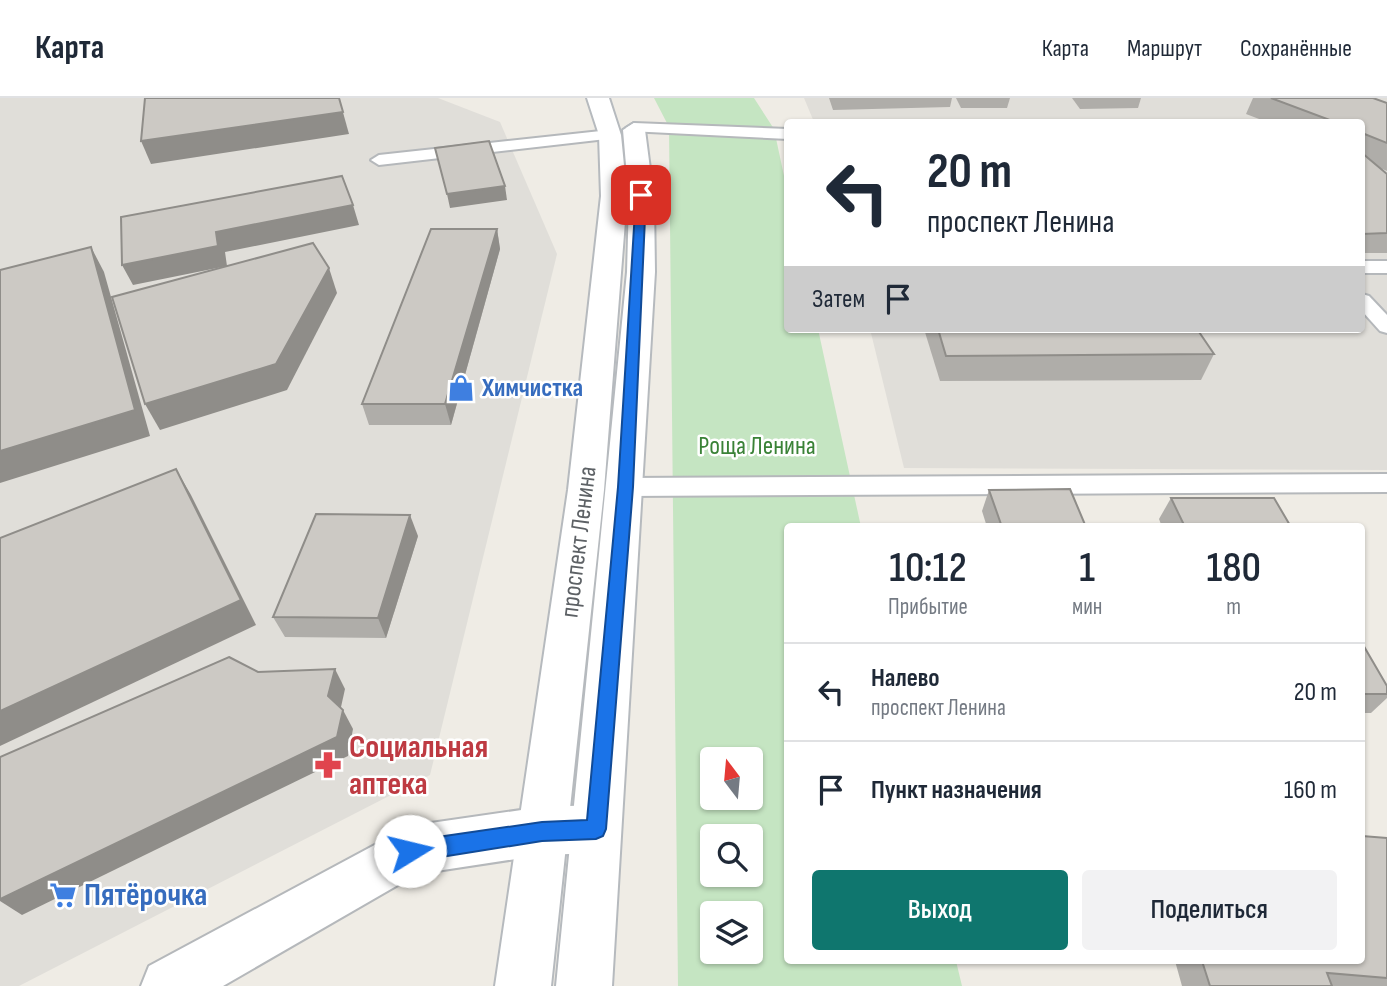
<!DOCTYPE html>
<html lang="ru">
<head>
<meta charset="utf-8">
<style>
	body { margin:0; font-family:"Sofia Sans Condensed",sans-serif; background:#f2f2f3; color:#1f2937; height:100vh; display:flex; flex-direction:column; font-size:26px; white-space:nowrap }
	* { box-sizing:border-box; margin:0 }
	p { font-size:23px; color:#747a83 }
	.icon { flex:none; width:38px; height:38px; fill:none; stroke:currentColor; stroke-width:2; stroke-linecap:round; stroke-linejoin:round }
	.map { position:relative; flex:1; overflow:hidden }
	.side { position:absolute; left:784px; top:425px; width:581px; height:441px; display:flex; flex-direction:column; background:#fff; border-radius:7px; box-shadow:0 2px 5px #0004 }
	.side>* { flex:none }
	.banner { position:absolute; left:784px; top:21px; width:581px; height:214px; border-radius:7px; box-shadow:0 2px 5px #0004; background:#fff; color:#1f2937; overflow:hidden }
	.needle { width:46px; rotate:344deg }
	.tools { position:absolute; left:700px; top:649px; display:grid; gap:14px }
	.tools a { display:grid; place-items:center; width:63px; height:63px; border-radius:7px; background:#fff; box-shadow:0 2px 5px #0004; font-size:35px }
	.pin { position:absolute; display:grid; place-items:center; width:60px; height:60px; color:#fff; margin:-30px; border-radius:14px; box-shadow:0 4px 10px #0006 }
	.me { position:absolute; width:77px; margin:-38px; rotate:81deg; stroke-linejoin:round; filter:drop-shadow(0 0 5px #0008) }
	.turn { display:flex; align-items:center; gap:24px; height:147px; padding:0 28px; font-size:32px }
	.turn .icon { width:91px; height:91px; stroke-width:2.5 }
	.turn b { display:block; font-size:49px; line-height:60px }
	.then { display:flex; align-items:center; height:66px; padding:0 28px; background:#0003; gap:14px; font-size:26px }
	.eta { display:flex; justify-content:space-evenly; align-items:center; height:119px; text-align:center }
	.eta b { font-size:42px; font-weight:600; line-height:49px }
	.action { display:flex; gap:14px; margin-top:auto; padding:14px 28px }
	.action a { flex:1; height:80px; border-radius:7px; background:#0f766e; color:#fff; font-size:28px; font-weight:600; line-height:80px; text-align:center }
	.action a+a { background:#f2f2f3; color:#1f2937 }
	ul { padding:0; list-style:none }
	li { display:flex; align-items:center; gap:21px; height:98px; padding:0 28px; border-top:2px solid #e0e1e3 }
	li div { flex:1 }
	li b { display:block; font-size:26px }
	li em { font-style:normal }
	header { display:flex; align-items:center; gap:42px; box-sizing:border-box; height:98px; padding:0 35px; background:#fff; border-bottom:2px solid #e0e1e3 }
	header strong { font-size:33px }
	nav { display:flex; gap:38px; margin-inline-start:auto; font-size:24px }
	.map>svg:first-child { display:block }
	.industrial { fill:#e0ded9 }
	.green { fill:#c5e5c2; fill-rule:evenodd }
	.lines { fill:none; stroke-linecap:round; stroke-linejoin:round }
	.service-casing { stroke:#b5b8bb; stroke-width:4 }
	.tertiary-casing { stroke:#b5b8bb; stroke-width:4 }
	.secondary-casing { stroke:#b6babe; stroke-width:4 }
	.service { fill:#fff; fill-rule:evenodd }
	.tertiary { fill:#fff; fill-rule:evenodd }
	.secondary { fill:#fff; fill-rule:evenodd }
	.wall { fill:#afada9 }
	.shaded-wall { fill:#8f8d89 }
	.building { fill:#ccc9c4; stroke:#8f8d89; stroke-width:2 }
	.route { fill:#1a73e8; stroke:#114b97; stroke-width:2 }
	.labels { text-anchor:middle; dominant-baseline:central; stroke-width:5; stroke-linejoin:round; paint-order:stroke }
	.shop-label { font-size:26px; font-weight:bold; fill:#366cbe; stroke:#fff; text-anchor:start }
	.park-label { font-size:26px; fill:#3a8237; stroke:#fff }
	.street-label { font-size:26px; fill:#5d6165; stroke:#fff }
	.near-health-label { font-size:32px; font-weight:bold; fill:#be3a42; stroke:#fff; text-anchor:start }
	.near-shop-label { font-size:32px; font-weight:bold; fill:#366cbe; stroke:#fff; text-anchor:start }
</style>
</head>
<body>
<header>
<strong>Карта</strong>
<nav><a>Карта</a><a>Маршрут</a><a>Сохранённые</a></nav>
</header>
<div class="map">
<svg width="1387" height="888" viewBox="0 0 1387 888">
	<rect width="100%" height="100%" fill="#efece5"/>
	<!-- industrial -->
	<g class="industrial">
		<polygon points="0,0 438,0 500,24 557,156 430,677 19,888 0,888"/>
		<polygon points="804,0 1387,0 1387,372 904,370 870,231 1362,231 1362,24 814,24"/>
	</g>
	<!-- green -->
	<path class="green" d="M654,0h100l20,31 13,61 1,139h30l43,198h-73v434h168l6,25h-284l-9,-859zM712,662h39v38h-39zM712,738h39v39h-39zM712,816h39v38h-39z"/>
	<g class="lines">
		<defs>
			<g id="service">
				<polygon points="634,25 788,31 788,41 629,33 626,30"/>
				<polygon points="610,32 615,34 615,40 379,67 371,62 379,57"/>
				<rect x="1362" y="163" width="25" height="12"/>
				<polygon points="1362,196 1369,198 1387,217 1387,235 1380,233 1362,213"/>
				<polygon points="1387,376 1387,394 625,398 616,395 613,389 616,383 625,380"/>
			</g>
			<polygon id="tertiary" points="596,707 614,714 621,731 614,748 596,755 542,757 417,776 223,888 141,888 149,868 410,728 542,709"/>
			<g id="secondary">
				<polygon points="587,0 609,0 621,37 627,98 604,392 551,888 495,888 568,392 601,98 599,37"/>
				<polygon points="634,25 645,32 654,102 655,174 612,888 556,888 627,174 629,102 623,32"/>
			</g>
		</defs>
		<!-- service casing -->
		<use href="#service" class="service-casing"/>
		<!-- tertiary casing -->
		<use href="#tertiary" class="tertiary-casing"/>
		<!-- secondary casing -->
		<use href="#secondary" class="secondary-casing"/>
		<!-- service -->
		<use href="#service" class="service"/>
		<!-- tertiary -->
		<use href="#tertiary" class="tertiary"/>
		<!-- secondary -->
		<use href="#secondary" class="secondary"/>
	</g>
	<!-- wall -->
	<g class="wall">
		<polygon points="829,0 952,0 950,9 833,12"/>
		<polygon points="956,0 1010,0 1007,10 961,10"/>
		<polygon points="1072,0 1141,0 1138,10 1080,11"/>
		<polygon points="1253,0 1373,0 1387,5 1387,73 1380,70 1387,76 1387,155 1362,155 1362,24 1267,24 1246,16"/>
		<polygon points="497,131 500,151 451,327 369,327 362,306"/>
		<polygon points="924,231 1197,231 1214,256 1201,282 940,283"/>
		<polygon points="989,392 1086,429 987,429 982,413"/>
		<polygon points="1171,400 1291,429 1162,429 1159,421"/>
		<polygon points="418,438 386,540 285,539 273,519"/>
		<polygon points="1362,545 1387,588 1387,600 1371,615 1362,615"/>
		<polygon points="1387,740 1387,888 1182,888 1175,863 1362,863"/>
	</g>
	<!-- shaded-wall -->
	<g class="shaded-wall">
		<polygon points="339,0 349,36 151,66 141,43"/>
		<polygon points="505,88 507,102 450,110 447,96"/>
		<polygon points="353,107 359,127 225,154 227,168 133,187 122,167 216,134"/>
		<polygon points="497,131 500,151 451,327 445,306"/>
		<polygon points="91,149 104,174 150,338 0,385 0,353"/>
		<polygon points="329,170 337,195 287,292 160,332 145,306"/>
		<polygon points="176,371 191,397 256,527 0,648 0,613"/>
		<polygon points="410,417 418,438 386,540 378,520"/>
		<polygon points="335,571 345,591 339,618 328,598"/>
		<polygon points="343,612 353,631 348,658 22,817 0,803 0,801"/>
	</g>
	<!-- building -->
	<g class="building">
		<polygon points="145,0 339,0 343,14 141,43"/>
		<polygon points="1271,0 1373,0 1387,5 1387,45 1362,35 1362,24 1335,24"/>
		<polygon points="489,43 505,88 447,96 435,50"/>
		<polygon points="1362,55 1387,76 1387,135 1362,136"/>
		<polygon points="342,78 353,107 216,134 218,148 122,167 121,119"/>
		<polygon points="431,131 497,131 445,306 362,306"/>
		<polygon points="313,145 329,170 276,266 145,306 112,199"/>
		<polygon points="91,149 135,312 0,353 0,172"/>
		<polygon points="938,231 1197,231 1214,256 946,258"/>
		<polygon points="176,371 241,502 0,613 0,440"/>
		<polygon points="1070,391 1086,429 1002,429 989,392"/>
		<polygon points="1171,400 1274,400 1291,429 1185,429"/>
		<polygon points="316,416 410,417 378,520 273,519"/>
		<polygon points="1362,545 1387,588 1387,596 1362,596"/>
		<polygon points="229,559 258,574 335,571 328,598 343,612 337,639 0,801 0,659"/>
		<polygon points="1362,738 1387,740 1387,880 1327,875 1332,888 1210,888 1202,863 1362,863"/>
	</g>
	<!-- route -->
	<polygon class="route" points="641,93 646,97 633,389 606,731 603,738 596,741 542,743 410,764 402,761 399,753 402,746 410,743 542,724 587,722 618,389 636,97"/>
	<!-- icons -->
	<defs>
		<symbol id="shop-bare" viewBox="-9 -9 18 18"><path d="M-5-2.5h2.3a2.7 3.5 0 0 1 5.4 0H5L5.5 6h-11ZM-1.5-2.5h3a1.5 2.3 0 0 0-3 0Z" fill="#3f7fe0" stroke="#fff" stroke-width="2.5" paint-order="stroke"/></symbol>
		<symbol id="pharmacy-bare" viewBox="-9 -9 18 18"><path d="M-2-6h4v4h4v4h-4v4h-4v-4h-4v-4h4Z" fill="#e0444e" stroke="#fff" stroke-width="2.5" paint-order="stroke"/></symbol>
		<symbol id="supermarket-bare" viewBox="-9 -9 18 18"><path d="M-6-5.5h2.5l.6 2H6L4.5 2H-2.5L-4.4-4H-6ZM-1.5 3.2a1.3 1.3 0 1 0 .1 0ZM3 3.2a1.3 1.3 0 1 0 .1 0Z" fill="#3f7fe0" stroke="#fff" stroke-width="2.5" paint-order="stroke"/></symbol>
	</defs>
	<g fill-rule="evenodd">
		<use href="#shop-bare" x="442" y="271" width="38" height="38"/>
		<use href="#pharmacy-bare" x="309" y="648" width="38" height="38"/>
		<use href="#supermarket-bare" x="44" y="778" width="38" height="38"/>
	</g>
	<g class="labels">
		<!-- shop labels -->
		<g class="shop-label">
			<text x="482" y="290">Химчистка</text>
		</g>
		<!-- park labels -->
		<g class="park-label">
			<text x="757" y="348">Роща Ленина</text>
		</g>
		<!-- street labels -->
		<g class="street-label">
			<text transform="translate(579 444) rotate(-83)">проспект Ленина</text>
		</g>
		<!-- near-health labels -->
		<g class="near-health-label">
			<text x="349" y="649">Социальная<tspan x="349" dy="37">аптека</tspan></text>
		</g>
		<!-- near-shop labels -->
		<g class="near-shop-label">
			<text x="84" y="797">Пятёрочка</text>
		</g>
	</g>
</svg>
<div class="tools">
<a><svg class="needle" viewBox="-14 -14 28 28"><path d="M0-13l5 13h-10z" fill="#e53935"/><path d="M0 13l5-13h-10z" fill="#747a83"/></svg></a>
<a><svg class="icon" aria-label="search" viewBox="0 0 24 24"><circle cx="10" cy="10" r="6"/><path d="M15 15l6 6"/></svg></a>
<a><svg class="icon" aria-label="layers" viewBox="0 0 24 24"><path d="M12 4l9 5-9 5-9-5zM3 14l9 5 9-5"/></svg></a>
</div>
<div class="pin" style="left:641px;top:97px;background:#d93025"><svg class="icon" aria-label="arrive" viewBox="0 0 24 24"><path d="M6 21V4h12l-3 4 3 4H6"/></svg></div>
<svg class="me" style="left:410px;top:753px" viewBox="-20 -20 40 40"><circle r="19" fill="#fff"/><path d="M0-13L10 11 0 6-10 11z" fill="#1a73e8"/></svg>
<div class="banner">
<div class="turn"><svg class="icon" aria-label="left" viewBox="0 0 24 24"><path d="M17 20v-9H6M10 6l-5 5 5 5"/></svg><div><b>20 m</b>проспект Ленина</div></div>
<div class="then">Затем<svg class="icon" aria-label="arrive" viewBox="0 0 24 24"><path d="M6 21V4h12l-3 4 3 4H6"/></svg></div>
</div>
<section class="side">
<div class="eta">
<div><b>10:12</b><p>Прибытие</p></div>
<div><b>1</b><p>мин</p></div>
<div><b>180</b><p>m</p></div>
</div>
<ul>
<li><svg class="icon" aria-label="left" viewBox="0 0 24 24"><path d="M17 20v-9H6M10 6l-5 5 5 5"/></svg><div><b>Налево</b><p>проспект Ленина</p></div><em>20 m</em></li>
<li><svg class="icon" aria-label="arrive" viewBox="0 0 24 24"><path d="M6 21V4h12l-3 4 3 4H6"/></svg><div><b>Пункт назначения</b></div><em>160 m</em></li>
</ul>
<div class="action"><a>Выход</a><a>Поделиться</a></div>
</section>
</div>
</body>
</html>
